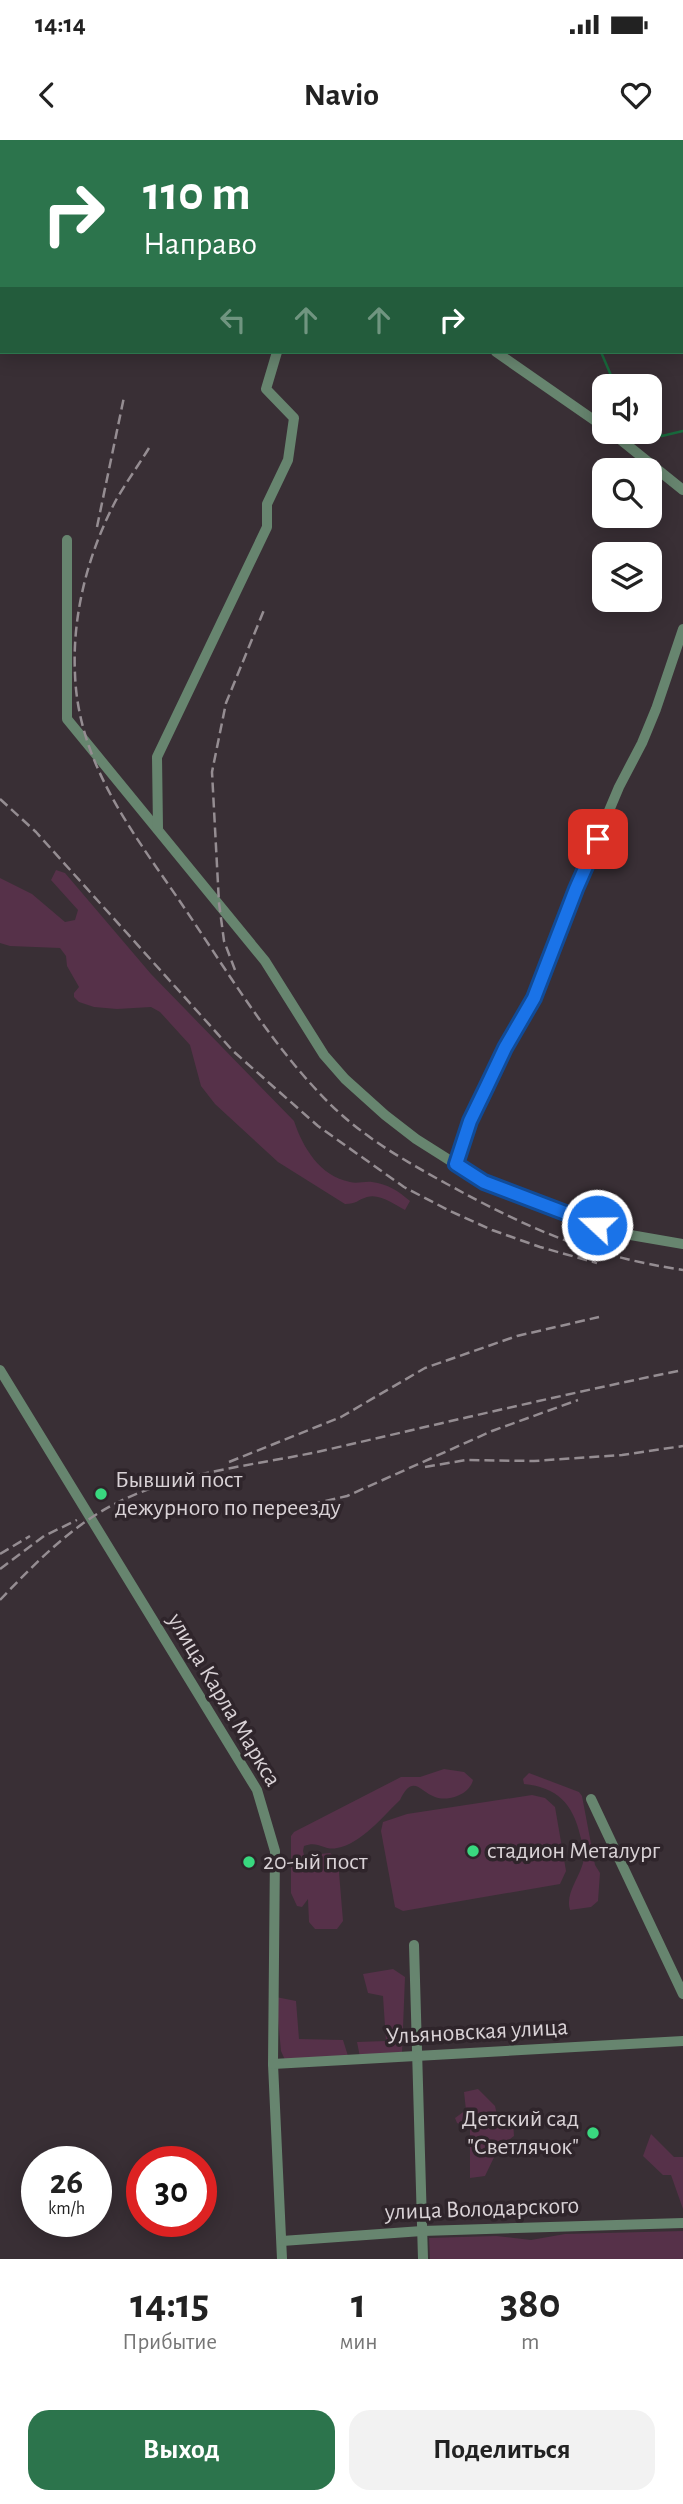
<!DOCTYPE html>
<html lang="ru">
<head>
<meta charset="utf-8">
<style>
	body { margin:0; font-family:"Alegreya Sans",sans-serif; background:#f2f2f2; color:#222; height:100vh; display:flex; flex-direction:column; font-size:26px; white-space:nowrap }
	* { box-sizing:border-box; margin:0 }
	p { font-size:23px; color:#767676 }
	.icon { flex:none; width:38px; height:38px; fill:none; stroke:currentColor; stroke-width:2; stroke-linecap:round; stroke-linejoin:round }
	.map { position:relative; height:2119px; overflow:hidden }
	.sheet { display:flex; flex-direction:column; background:#fff; flex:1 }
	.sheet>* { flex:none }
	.guide { position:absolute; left:0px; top:0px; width:684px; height:214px; box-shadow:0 4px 18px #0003; background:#2c744c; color:#fff; overflow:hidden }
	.buttons { position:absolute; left:592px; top:234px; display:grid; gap:14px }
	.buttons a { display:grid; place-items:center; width:70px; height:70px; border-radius:14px; background:#fff; box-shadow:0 4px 18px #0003; font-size:35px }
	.speed { position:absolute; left:21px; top:2006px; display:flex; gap:14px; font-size:35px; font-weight:700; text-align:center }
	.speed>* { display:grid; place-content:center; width:91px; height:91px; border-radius:50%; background:#fff; box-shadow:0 4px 18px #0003; line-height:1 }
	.speed small { font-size:18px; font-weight:400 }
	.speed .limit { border:10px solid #d22; background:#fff; color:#111 }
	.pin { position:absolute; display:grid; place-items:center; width:60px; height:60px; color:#fff; margin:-30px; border-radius:14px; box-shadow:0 4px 10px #0006 }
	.me { position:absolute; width:77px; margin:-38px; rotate:291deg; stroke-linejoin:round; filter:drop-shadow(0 0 5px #0008) }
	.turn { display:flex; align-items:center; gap:24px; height:147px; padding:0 28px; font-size:32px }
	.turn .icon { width:91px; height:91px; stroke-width:2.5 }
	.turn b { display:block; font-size:49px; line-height:60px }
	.lanes { display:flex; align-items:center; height:66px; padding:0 28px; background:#0003; justify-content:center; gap:35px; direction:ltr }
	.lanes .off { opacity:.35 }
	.eta { display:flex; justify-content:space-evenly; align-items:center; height:119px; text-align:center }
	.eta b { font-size:42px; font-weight:600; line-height:49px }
	.primary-button { display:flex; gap:14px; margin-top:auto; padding:14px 28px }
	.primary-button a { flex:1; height:80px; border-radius:21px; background:#2c744c; color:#fff; font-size:28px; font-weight:600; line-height:80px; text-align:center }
	.primary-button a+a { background:#f2f2f2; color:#222 }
	.status { display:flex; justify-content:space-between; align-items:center; height:49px; padding:0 35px; background:#fff; direction:ltr }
	.status svg { height:19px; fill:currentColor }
	header { display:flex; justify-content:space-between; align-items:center; height:91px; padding:0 28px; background:#fff; font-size:32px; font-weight:600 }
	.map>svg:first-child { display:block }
	.green { fill:#563149 }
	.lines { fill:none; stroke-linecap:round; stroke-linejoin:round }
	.stream { stroke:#18693c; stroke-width:2.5 }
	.minor { stroke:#67856f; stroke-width:10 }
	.rail { stroke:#958d92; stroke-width:2.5; stroke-dasharray:10 5; stroke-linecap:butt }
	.route-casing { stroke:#114b97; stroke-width:18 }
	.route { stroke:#1a73e8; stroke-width:12 }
	.poi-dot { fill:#39d87f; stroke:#2f252b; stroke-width:2.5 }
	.labels { text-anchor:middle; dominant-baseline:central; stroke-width:7; stroke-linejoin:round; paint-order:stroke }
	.poi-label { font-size:24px; fill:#d9d2d6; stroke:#2f252b; text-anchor:start }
	.street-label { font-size:24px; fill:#d9d2d6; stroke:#2f252b }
</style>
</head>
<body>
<div class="status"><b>14:14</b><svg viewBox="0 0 49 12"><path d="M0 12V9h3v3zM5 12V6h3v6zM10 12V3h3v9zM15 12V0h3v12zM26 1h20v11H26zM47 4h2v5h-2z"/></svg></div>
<header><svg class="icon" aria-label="back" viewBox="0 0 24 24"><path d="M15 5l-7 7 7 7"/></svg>Navio<svg class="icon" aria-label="heart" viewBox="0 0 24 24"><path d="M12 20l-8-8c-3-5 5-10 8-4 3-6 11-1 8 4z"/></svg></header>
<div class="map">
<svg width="683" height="2119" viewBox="0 0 683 2119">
	<rect width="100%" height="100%" fill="#392f35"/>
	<!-- green -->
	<g class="green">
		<path d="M56,730l9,3 86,101 143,147c9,27 26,55 56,61 7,2 15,-1 22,0 16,2 26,9 38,19l-5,9c-11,-6 -26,-17 -38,-13 -10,3 -10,7 -22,7l-67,-42 -63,-58 -14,-18 -11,-41 -30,-33 -9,-5 -34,2 -23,-2 -15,-5 -5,-5v-4l5,-6 -12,-21 -1,-10 -6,-8 -50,-2 -10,-3v-65l32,16 33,28 10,-2 3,-10 -27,-30z"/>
		<path d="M444,1629l20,3 9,8c-3,14 -24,22 -38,17 -15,-5 -22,-24 -35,3 -17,16 -39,44 -63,48 -13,3 -18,-8 -33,-2l-1,5 3,13 4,-9 20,-2 8,7 5,61 -6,8h-22l-6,-7 -1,-23 -6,8 -5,-1 -6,-13v-57l3,-4 107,-55h19z"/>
		<path d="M529,1633l50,19 3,4 13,69 5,8 -2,28 -7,6 -21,3c-5,-16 9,-32 13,-47 2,-10 0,-18 -3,-28 -7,-31 -23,-48 -56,-51l-1,-5z"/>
		<polygon points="532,1655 545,1658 555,1667 566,1731 560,1744 403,1771 395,1767 381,1691 383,1682 407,1674"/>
		<polygon points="393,1829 405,1837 402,1913 360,1917 357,1902 386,1901 383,1856 368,1853 363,1834"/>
		<polygon points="276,1857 296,1861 299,1899 343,1900 348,1916 285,1920 281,1911"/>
		<polygon points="478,1949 495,1966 497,1975 513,1981 514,1996 499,2007 485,2036 470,2038 470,1988 457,1983 455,1978 466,1970 464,1952"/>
		<polygon points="651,1994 674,2017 683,2017 683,2069 671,2035 663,2035 643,2016"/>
		<polygon points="683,2091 683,2119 430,2119 429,2098 496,2096 531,2100 565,2094"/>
	</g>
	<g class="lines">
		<!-- stream -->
		<g class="stream">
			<polyline points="345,0 348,2"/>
			<polyline points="601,212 616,247"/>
			<polyline points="649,283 662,296 683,291"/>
		</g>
		<!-- minor -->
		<g class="minor">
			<polyline points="172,0 173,2"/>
			<polyline points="547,2 548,0"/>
			<polyline points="682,164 683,164"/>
			<polyline points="496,212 604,287"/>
			<polyline points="611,292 683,350"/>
			<polyline points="67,400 67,579 265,821 324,915 345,939 385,975 416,999 484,1042 619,1093 683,1104"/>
			<polyline points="158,688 157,617 267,387 267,364 288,320 294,278 266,249 277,212"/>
			<polyline points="456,1024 470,981 505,908 534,858 576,749 619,647 642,603 656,569 683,489"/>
			<polyline points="0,1230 257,1650 275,1711 273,1924 282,2119"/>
			<polyline points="591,1659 683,1854"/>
			<polyline points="414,1805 423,2119"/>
			<polyline points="273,1924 683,1901"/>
			<polyline points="282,2101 422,2091 683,2083"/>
		</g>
		<!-- rail -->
		<g class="rail">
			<path d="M149,308c-11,18 -24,36 -34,54 -27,52 -43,113 -40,172 3,88 56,156 104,226 47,69 91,144 150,203 34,34 76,58 118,81 82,45 143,72 236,86"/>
			<polyline points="97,387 124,257"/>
			<polyline points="0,659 36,692 233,911 318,986 404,1047 450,1071 492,1090 540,1107 597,1123"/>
			<polyline points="235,830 224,801 219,763 212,632 226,563 264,470"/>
			<polyline points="229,1322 341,1277 425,1228 517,1196 599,1177"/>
			<polyline points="425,1327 466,1320 534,1321 622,1315 683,1306"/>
			<polyline points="266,1368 313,1364 347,1356 492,1291 578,1260"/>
			<polyline points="0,1414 30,1396"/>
			<polyline points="0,1429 44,1396 77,1380"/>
			<path d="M0,1460c37,-39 77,-80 127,-102 57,-26 128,-33 190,-46 122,-28 243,-57 366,-82"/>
		</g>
	</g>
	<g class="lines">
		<defs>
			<polyline id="route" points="597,1085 484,1042 456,1024 470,981 486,948 505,908 534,858 576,749 598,699"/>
		</defs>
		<!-- route casing -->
		<use href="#route" class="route-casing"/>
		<!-- route -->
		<use href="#route" class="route"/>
	</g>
	<!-- markers -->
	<g class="poi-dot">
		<circle cx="101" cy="1354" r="7"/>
		<circle cx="473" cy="1711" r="7"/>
		<circle cx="249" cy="1722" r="7"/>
		<circle cx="593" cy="1993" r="7"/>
	</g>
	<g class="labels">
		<!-- poi labels -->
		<g class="poi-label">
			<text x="115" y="1340">Бывший пост<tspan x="115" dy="28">дежурного по переезду</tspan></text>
			<text x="487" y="1711">стадион Металург</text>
			<text x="263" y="1722">20-ый пост</text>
			<text x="579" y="1979" text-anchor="end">Детский сад<tspan x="579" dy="28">"Светлячок"</tspan></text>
		</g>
		<!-- street labels -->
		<g class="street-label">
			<text transform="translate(224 1560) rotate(59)">улица Карла Маркса</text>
			<text transform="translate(477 1892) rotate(-3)">Ульяновская улица</text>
			<text transform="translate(482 2069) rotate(-2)">улица Володарского</text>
		</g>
	</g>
</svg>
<div class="buttons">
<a><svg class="icon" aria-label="sound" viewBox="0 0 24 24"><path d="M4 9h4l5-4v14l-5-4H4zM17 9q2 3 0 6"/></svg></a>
<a><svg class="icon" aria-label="search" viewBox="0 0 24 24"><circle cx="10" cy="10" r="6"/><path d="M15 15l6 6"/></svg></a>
<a><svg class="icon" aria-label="layers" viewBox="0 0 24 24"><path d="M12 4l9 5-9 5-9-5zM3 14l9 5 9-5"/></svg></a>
</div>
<div class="speed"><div>26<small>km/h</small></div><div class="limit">30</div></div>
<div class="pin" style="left:598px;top:699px;background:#d93025"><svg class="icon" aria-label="arrive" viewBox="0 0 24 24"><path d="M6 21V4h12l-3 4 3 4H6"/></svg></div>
<svg class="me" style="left:597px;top:1085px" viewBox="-20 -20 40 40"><circle r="17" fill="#1a73e8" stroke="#fff" stroke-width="3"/><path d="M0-11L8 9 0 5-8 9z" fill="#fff"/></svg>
<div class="guide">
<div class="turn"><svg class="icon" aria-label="right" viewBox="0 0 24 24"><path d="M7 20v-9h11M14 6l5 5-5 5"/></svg><div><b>110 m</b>Направо</div></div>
<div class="lanes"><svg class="icon off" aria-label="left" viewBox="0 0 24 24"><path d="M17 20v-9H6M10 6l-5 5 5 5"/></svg><svg class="icon off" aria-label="ahead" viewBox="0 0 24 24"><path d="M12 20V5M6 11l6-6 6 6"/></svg><svg class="icon off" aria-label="ahead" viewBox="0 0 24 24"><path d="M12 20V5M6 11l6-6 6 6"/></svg><svg class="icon" aria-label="right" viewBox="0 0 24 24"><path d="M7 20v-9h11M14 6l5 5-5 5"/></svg></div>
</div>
</div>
<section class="sheet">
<div class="eta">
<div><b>14:15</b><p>Прибытие</p></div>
<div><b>1</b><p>мин</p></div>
<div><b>380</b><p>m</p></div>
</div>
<div class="primary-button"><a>Выход</a><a>Поделиться</a></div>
</section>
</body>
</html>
